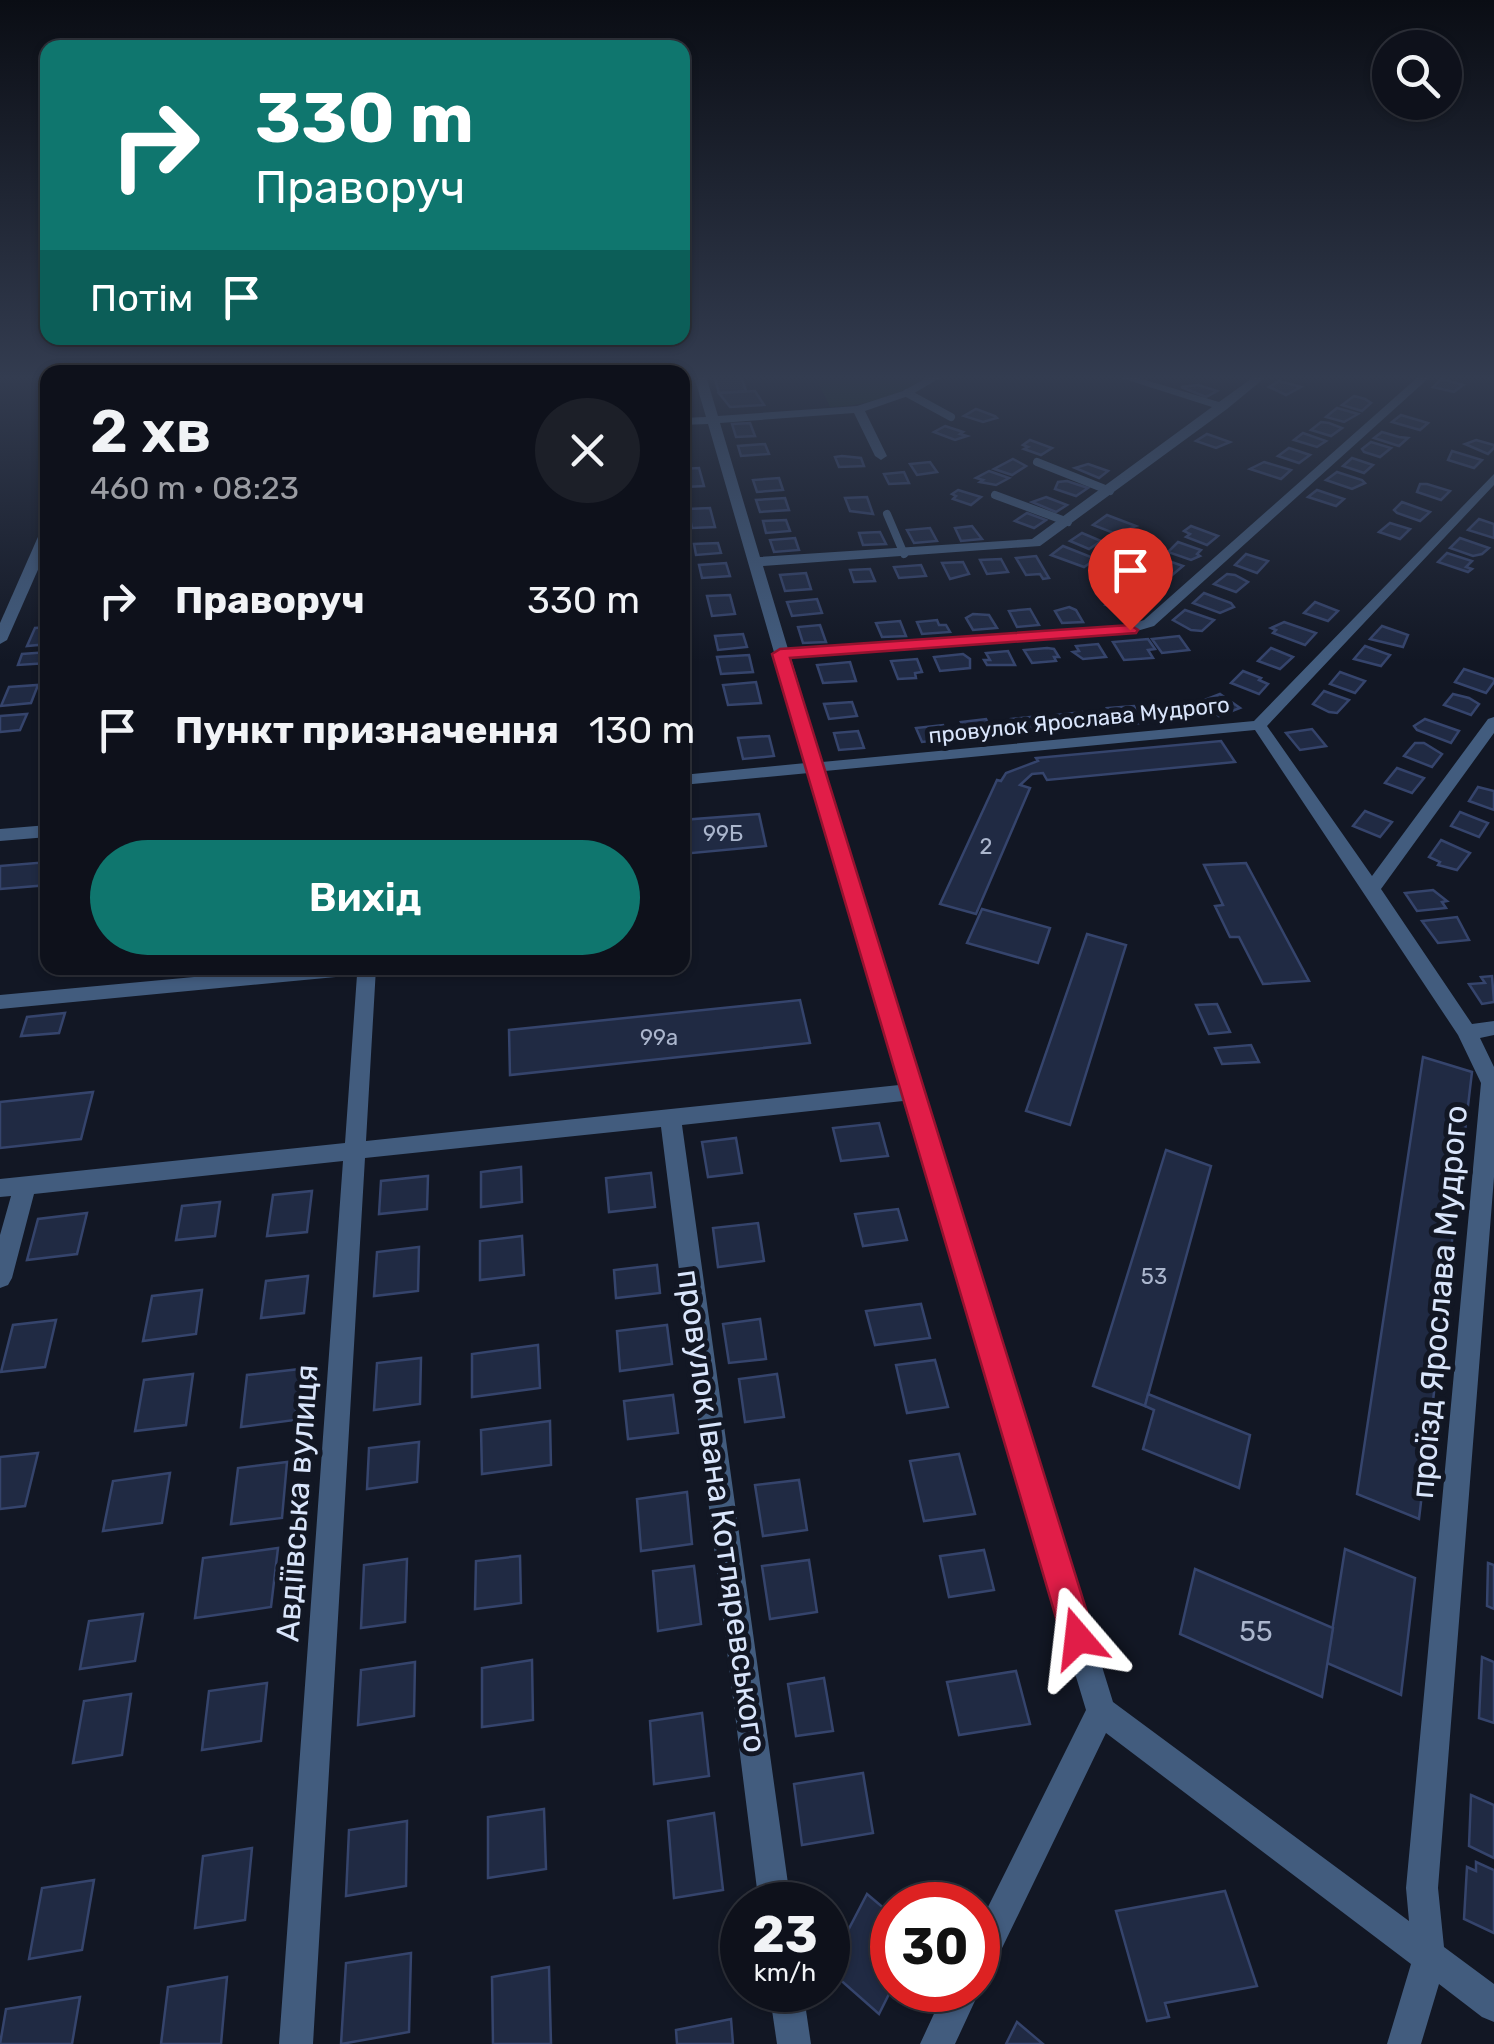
<!DOCTYPE html>
<html lang="uk">
<head>
<meta charset="utf-8">
<style>
	body { margin:0; font-family:Rubik,sans-serif; background:#1c1f28; color:#f1f3f6; height:100vh; display:flex; flex-direction:column; font-size:38px; white-space:nowrap }
	* { box-sizing:border-box; margin:0 }
	p { font-size:32px; color:#9b9da3 }
	.icon { flex:none; width:55px; height:55px; fill:none; stroke:currentColor; stroke-width:2; stroke-linecap:round; stroke-linejoin:round }
	.map { position:relative; flex:1; overflow:hidden }
	.side { position:absolute; left:40px; top:365px; width:650px; height:610px; display:flex; flex-direction:column; background:#0e111b; border-radius:20px; box-shadow:0 2px 8px #0004,0 0 0 2px #2e313a }
	.side>* { flex:none }
	.banner { position:absolute; left:40px; top:40px; width:650px; height:305px; border-radius:20px; box-shadow:0 2px 8px #0004,0 0 0 2px #2e313a; background:#0f766e; color:#fff; overflow:hidden }
	.buttons { position:absolute; left:1372px; top:30px; display:grid; gap:20px }
	.buttons a { display:grid; place-items:center; width:90px; height:90px; border-radius:50%; background:#0e111b; box-shadow:0 2px 8px #0004,0 0 0 2px #2e313a; font-size:50px }
	.speed { position:absolute; left:720px; top:1882px; display:flex; gap:20px; font-size:50px; font-weight:700; text-align:center }
	.speed>* { display:grid; place-content:center; width:130px; height:130px; border-radius:50%; background:#0e111b; box-shadow:0 2px 8px #0004,0 0 0 2px #2e313a; line-height:1 }
	.speed small { font-size:25px; font-weight:400 }
	.speed .limit { border:15px solid #d22; background:#fff; color:#111 }
	.pin { position:absolute; display:grid; place-items:center; width:85px; height:85px; color:#fff; margin:-102px -42px; border-radius:50% 50% 50% 0; rotate:-45deg; box-shadow:0 0 10px #0007 }
	.pin .icon { rotate:45deg }
	.me { position:absolute; width:110px; margin:-55px; rotate:343deg; stroke-linejoin:round; filter:drop-shadow(0 0 8px #0008) }
	.turn { display:flex; align-items:center; gap:35px; height:210px; padding:0 50px; font-size:45px }
	.turn .icon { width:130px; height:130px; stroke-width:2.5 }
	.turn b { display:block; font-size:70px; line-height:85px }
	.then { display:flex; align-items:center; height:95px; padding:0 50px; background:#0003; gap:20px; font-size:38px }
	.round { display:grid; place-items:center; flex:none; width:105px; height:105px; border-radius:52px; background:#1c1f28 }
	.head { display:flex; align-items:center; justify-content:space-between; height:170px; padding:0 50px }
	h1 { font-size:60px; font-weight:600; line-height:75px }
	.action { display:flex; gap:20px; margin-top:auto; padding:20px 50px }
	.action a { flex:1; height:115px; border-radius:60px; background:#0f766e; color:#fff; font-size:40px; font-weight:600; line-height:115px; text-align:center }
	ul { padding:0; list-style:none }
	li { display:flex; align-items:center; gap:30px; height:130px; padding:0 50px }
	li div { flex:1 }
	li b { display:block; font-size:38px }
	li em { font-style:normal }
	.map>svg:first-child { display:block }
	.green { fill:#152d21 }
	.building { fill:#202a43; stroke:#35446c; stroke-width:2.5 }
	.lines { fill:none; stroke-linecap:round; stroke-linejoin:round }
	.service { stroke:#425c7e; stroke-width:8 }
	.minor { fill:#425c7e; fill-rule:evenodd }
	.route { fill:#e11d48; stroke:#92132f; stroke-width:2.5 }
	.labels { text-anchor:middle; dominant-baseline:central; stroke-width:10; stroke-linejoin:round; paint-order:stroke }
	.far-street-label { font-size:22px; fill:#d9e5fb; stroke:#121724 }
	.number-label { font-size:22px; fill:#abb6cd }
	.near-number-label { font-size:28px; fill:#abb6cd }
	.near-street-label { font-size:32px; fill:#d9e5fb; stroke:#121724 }
</style>
</head>
<body>
<div class="map">
<svg width="1494" height="2044" viewBox="0 0 1494 2044">
	<rect width="100%" height="100%" fill="#121724"/>
	<!-- green -->
	<path class="green" d="M815,376h116c-33,19 -64,30 -101,31z"/>
	<!-- building -->
	<g class="building">
		<polygon points="714,376 741,376 746,391 719,393"/>
		<polygon points="1442,379 1463,385 1454,392 1433,387"/>
		<polygon points="1279,381 1301,387 1286,395 1269,387"/>
		<polygon points="1198,385 1217,391 1206,397 1181,387"/>
		<polygon points="755,391 764,405 730,407 719,393"/>
		<polygon points="1354,396 1365,399 1371,403 1362,411 1342,405"/>
		<polygon points="1337,408 1358,414 1344,422 1326,417"/>
		<polygon points="976,409 995,416 997,418 983,422 964,416"/>
		<polygon points="1401,415 1428,423 1420,430 1392,422"/>
		<polygon points="1321,422 1329,423 1342,428 1331,436 1311,430"/>
		<polygon points="750,423 755,436 736,437 732,424"/>
		<polygon points="945,426 963,432 960,434 967,436 955,440 934,432"/>
		<polygon points="1382,432 1399,437 1408,438 1399,446 1374,438"/>
		<polygon points="1303,433 1326,441 1317,447 1294,440"/>
		<polygon points="1207,434 1230,442 1216,448 1196,441"/>
		<polygon points="1030,440 1052,448 1041,455 1024,449 1028,447 1023,445"/>
		<polygon points="1476,440 1494,445 1494,448 1488,454 1465,444"/>
		<polygon points="1371,442 1391,448 1380,457 1364,452 1362,449"/>
		<polygon points="765,444 769,454 741,456 738,446"/>
		<polygon points="1289,448 1310,455 1299,463 1278,456"/>
		<polygon points="1452,451 1482,460 1474,468 1448,460"/>
		<polygon points="842,456 861,458 864,466 839,467 835,457"/>
		<polygon points="1352,458 1373,465 1364,473 1343,466"/>
		<polygon points="1013,459 1026,466 1012,475 994,469"/>
		<polygon points="930,462 937,472 917,475 910,464"/>
		<polygon points="1264,462 1291,470 1281,479 1250,469"/>
		<polygon points="1088,464 1108,471 1099,478 1075,468"/>
		<polygon points="699,468 704,486 685,487 682,469"/>
		<polygon points="989,471 1009,478 996,485 980,482 983,480 976,478"/>
		<polygon points="904,472 909,483 889,484 884,474"/>
		<polygon points="1337,472 1362,480 1365,483 1352,489 1326,480"/>
		<polygon points="779,478 783,490 757,492 753,480"/>
		<polygon points="1067,481 1088,488 1076,496 1055,489 1058,482"/>
		<polygon points="1420,484 1427,484 1450,491 1441,500 1417,492"/>
		<polygon points="958,490 981,497 971,505 953,499 956,496 952,494"/>
		<polygon points="1317,490 1344,499 1336,506 1308,497"/>
		<polygon points="867,497 873,514 850,511 845,498"/>
		<polygon points="1046,497 1067,505 1056,512 1032,502"/>
		<polygon points="785,498 789,510 760,512 756,500"/>
		<polygon points="1402,502 1430,512 1420,521 1397,513 1394,510"/>
		<polygon points="710,508 715,527 692,528 688,509"/>
		<polygon points="1027,513 1046,520 1034,528 1015,521"/>
		<polygon points="1107,515 1136,526 1116,534 1093,525"/>
		<polygon points="1479,519 1494,524 1494,538 1468,530"/>
		<polygon points="786,520 790,531 766,533 763,521"/>
		<polygon points="1390,523 1410,529 1400,539 1379,532"/>
		<polygon points="972,526 982,539 961,541 955,528"/>
		<polygon points="1191,526 1218,536 1207,545 1186,537 1190,534 1184,531"/>
		<polygon points="930,528 937,541 914,543 907,530"/>
		<polygon points="880,532 886,544 863,545 859,533"/>
		<polygon points="1082,533 1101,541 1089,549 1070,541"/>
		<polygon points="795,538 799,550 774,552 770,540"/>
		<polygon points="1460,538 1489,548 1482,554 1473,556 1450,548"/>
		<polygon points="1178,542 1201,550 1197,554 1200,556 1191,560 1168,552"/>
		<polygon points="718,543 721,553 696,555 694,544"/>
		<polygon points="1063,546 1096,559 1084,567 1051,555"/>
		<polygon points="1447,553 1472,561 1466,567 1472,569 1468,572 1438,562"/>
		<polygon points="1246,554 1268,561 1257,573 1235,565"/>
		<polygon points="1036,556 1049,578 1043,579 1040,574 1026,575 1016,558"/>
		<polygon points="1001,559 1008,572 987,574 980,560"/>
		<polygon points="1163,559 1183,566 1171,576 1150,568"/>
		<polygon points="963,562 969,574 950,579 942,563"/>
		<polygon points="726,563 730,576 702,578 699,565"/>
		<polygon points="921,565 926,576 899,578 894,567"/>
		<polygon points="870,569 875,581 854,582 850,570"/>
		<polygon points="806,573 811,589 785,591 780,575"/>
		<polygon points="1227,574 1235,575 1248,582 1236,592 1214,584"/>
		<polygon points="1138,579 1153,582 1158,587 1147,596 1127,588"/>
		<polygon points="1204,593 1231,603 1234,607 1220,613 1193,603"/>
		<polygon points="730,595 735,614 712,616 707,596"/>
		<polygon points="1122,596 1141,603 1128,613 1106,605"/>
		<polygon points="817,599 822,613 792,616 787,602"/>
		<polygon points="1315,602 1338,611 1328,621 1304,613"/>
		<polygon points="1069,607 1076,610 1083,622 1062,623 1055,611"/>
		<polygon points="1030,609 1039,625 1017,627 1009,611"/>
		<polygon points="1185,610 1214,620 1202,631 1191,630 1173,620"/>
		<polygon points="973,614 989,615 997,628 973,630 966,618"/>
		<polygon points="937,620 939,625 946,625 950,632 922,634 917,622"/>
		<polygon points="900,621 906,636 882,637 876,623"/>
		<polygon points="1284,622 1316,633 1305,645 1273,633 1276,630 1271,628"/>
		<polygon points="820,625 826,642 803,643 798,627"/>
		<polygon points="1382,626 1408,635 1403,647 1370,639"/>
		<polygon points="48,627 48,644 27,646 35,628"/>
		<polygon points="743,634 747,647 718,650 715,636"/>
		<polygon points="1179,636 1189,650 1162,653 1152,639"/>
		<polygon points="1148,639 1155,649 1148,650 1153,658 1124,660 1113,642"/>
		<polygon points="1098,644 1106,657 1083,659 1073,652 1079,651 1076,646"/>
		<polygon points="1365,646 1390,655 1381,666 1354,659"/>
		<polygon points="1047,648 1054,649 1059,657 1054,657 1056,661 1032,663 1024,650"/>
		<polygon points="1271,648 1293,657 1280,669 1258,661"/>
		<polygon points="1008,651 1015,665 987,665 984,660 990,660 986,653"/>
		<polygon points="48,652 48,663 18,665 22,654"/>
		<polygon points="963,654 970,659 970,668 940,671 934,657"/>
		<polygon points="749,655 753,672 721,674 717,657"/>
		<polygon points="917,659 922,672 915,673 916,678 898,679 891,661"/>
		<polygon points="850,662 856,681 823,683 817,665"/>
		<polygon points="1464,669 1494,679 1494,682 1486,693 1455,682"/>
		<polygon points="1243,671 1261,678 1259,680 1268,684 1259,694 1231,683"/>
		<polygon points="1340,672 1365,681 1355,693 1330,684"/>
		<polygon points="756,682 761,703 728,705 723,685"/>
		<polygon points="38,685 31,703 1,706 9,687"/>
		<polygon points="1324,691 1349,700 1337,713 1329,712 1313,704"/>
		<polygon points="1220,694 1240,708 1219,716 1199,702"/>
		<polygon points="1453,694 1469,698 1479,704 1471,715 1444,705"/>
		<polygon points="852,702 857,716 829,719 824,704"/>
		<polygon points="1178,705 1189,719 1164,722 1155,707"/>
		<polygon points="1134,706 1143,723 1116,725 1106,714 1110,714 1107,708"/>
		<polygon points="1082,712 1087,727 1064,729 1056,715"/>
		<polygon points="27,714 20,730 0,732 0,716"/>
		<polygon points="1039,716 1046,731 1023,733 1009,726 1014,725 1011,719"/>
		<polygon points="986,719 994,735 969,737 961,722"/>
		<polygon points="1425,719 1459,731 1451,743 1417,730 1414,726"/>
		<polygon points="943,725 949,739 922,742 916,728"/>
		<polygon points="1312,729 1326,746 1300,750 1286,733"/>
		<polygon points="858,731 864,748 839,750 834,733"/>
		<polygon points="769,736 774,756 743,759 738,738"/>
		<polygon points="1221,741 1235,762 1047,780 1043,773 1032,774 1020,785 1030,788 976,914 940,904 997,780 1001,781 1006,773 1038,761 1036,758"/>
		<polygon points="1415,743 1424,743 1442,754 1432,767 1404,756"/>
		<polygon points="1397,768 1424,778 1412,793 1385,783"/>
		<polygon points="1478,787 1494,791 1494,810 1469,801"/>
		<polygon points="1365,811 1392,822 1380,837 1353,826"/>
		<polygon points="1460,812 1488,823 1479,837 1451,826"/>
		<polygon points="759,814 766,846 682,854 682,820"/>
		<polygon points="1441,840 1470,853 1457,870 1438,865 1440,862 1429,857"/>
		<polygon points="48,862 48,885 0,889 0,866"/>
		<polygon points="1246,863 1309,981 1263,984 1239,937 1230,937 1215,906 1223,905 1204,865"/>
		<polygon points="1433,890 1447,901 1442,902 1446,908 1417,911 1405,893"/>
		<polygon points="982,909 1050,928 1038,963 967,943"/>
		<polygon points="1457,917 1469,940 1438,943 1422,921"/>
		<polygon points="1087,934 1126,945 1070,1125 1026,1111"/>
		<polygon points="1492,976 1494,1002 1482,1004 1469,984 1485,983 1481,977"/>
		<polygon points="800,1000 810,1043 510,1075 509,1030"/>
		<polygon points="1217,1004 1230,1032 1209,1034 1196,1005"/>
		<polygon points="65,1013 59,1033 21,1036 27,1017"/>
		<polygon points="1251,1045 1259,1062 1222,1064 1215,1048"/>
		<polygon points="1423,1057 1472,1072 1419,1519 1357,1494"/>
		<polygon points="93,1092 81,1139 0,1148 0,1102"/>
		<polygon points="879,1123 888,1156 841,1161 833,1128"/>
		<polygon points="736,1138 742,1173 708,1177 702,1142"/>
		<polygon points="1166,1150 1211,1166 1145,1406 1093,1386"/>
		<polygon points="521,1167 522,1202 481,1207 481,1172"/>
		<polygon points="651,1173 655,1207 609,1212 606,1178"/>
		<polygon points="428,1176 427,1209 379,1214 381,1181"/>
		<polygon points="312,1191 307,1232 267,1236 273,1195"/>
		<polygon points="220,1202 215,1236 176,1240 182,1206"/>
		<polygon points="898,1209 907,1240 863,1246 855,1214"/>
		<polygon points="87,1213 77,1254 27,1260 38,1219"/>
		<polygon points="758,1223 764,1261 718,1267 713,1228"/>
		<polygon points="522,1236 524,1275 480,1280 480,1241"/>
		<polygon points="419,1247 418,1291 374,1296 377,1252"/>
		<polygon points="657,1265 660,1293 616,1298 614,1270"/>
		<polygon points="308,1276 304,1313 261,1318 266,1281"/>
		<polygon points="202,1290 196,1334 143,1341 152,1296"/>
		<polygon points="921,1304 930,1338 875,1345 866,1311"/>
		<polygon points="760,1319 766,1359 729,1363 723,1324"/>
		<polygon points="56,1320 45,1367 1,1372 13,1325"/>
		<polygon points="667,1325 672,1364 620,1371 617,1331"/>
		<polygon points="538,1345 540,1388 472,1397 472,1354"/>
		<polygon points="421,1358 420,1404 374,1410 377,1363"/>
		<polygon points="935,1360 948,1407 907,1413 896,1365"/>
		<polygon points="300,1369 295,1420 241,1427 247,1375"/>
		<polygon points="193,1374 186,1425 135,1431 144,1380"/>
		<polygon points="777,1374 784,1417 745,1422 739,1379"/>
		<polygon points="1148,1394 1250,1435 1239,1488 1143,1449 1154,1410 1145,1406"/>
		<polygon points="673,1395 678,1433 628,1439 624,1401"/>
		<polygon points="550,1421 551,1465 482,1474 481,1430"/>
		<polygon points="419,1442 417,1482 367,1489 369,1448"/>
		<polygon points="38,1453 25,1506 0,1509 0,1457"/>
		<polygon points="959,1454 975,1514 924,1521 910,1461"/>
		<polygon points="287,1462 282,1518 231,1524 238,1468"/>
		<polygon points="170,1473 162,1523 103,1531 113,1481"/>
		<polygon points="799,1480 807,1530 763,1536 755,1485"/>
		<polygon points="687,1492 692,1544 641,1551 637,1499"/>
		<polygon points="278,1548 271,1607 195,1618 203,1558"/>
		<polygon points="1345,1549 1415,1578 1401,1695 1327,1663"/>
		<polygon points="984,1550 994,1590 949,1597 940,1556"/>
		<polygon points="520,1556 521,1603 475,1609 476,1561"/>
		<polygon points="407,1559 405,1622 361,1628 364,1565"/>
		<polygon points="809,1560 817,1612 770,1619 762,1566"/>
		<polygon points="1488,1563 1494,1565 1494,1609 1487,1606"/>
		<polygon points="694,1566 701,1624 658,1631 653,1571"/>
		<polygon points="1195,1569 1333,1628 1322,1697 1180,1634"/>
		<polygon points="143,1614 135,1661 80,1669 89,1621"/>
		<polygon points="1482,1657 1494,1662 1494,1723 1479,1718"/>
		<polygon points="532,1660 533,1720 482,1727 482,1668"/>
		<polygon points="415,1662 414,1716 358,1725 361,1670"/>
		<polygon points="1016,1671 1030,1724 959,1735 947,1682"/>
		<polygon points="824,1678 833,1731 796,1736 788,1684"/>
		<polygon points="267,1683 261,1741 202,1750 209,1691"/>
		<polygon points="131,1694 122,1755 73,1763 84,1701"/>
		<polygon points="702,1713 709,1776 654,1784 650,1721"/>
		<polygon points="863,1773 873,1833 802,1845 794,1784"/>
		<polygon points="1471,1795 1494,1805 1494,1858 1469,1846"/>
		<polygon points="544,1809 546,1869 488,1878 488,1817"/>
		<polygon points="714,1813 723,1890 674,1898 668,1821"/>
		<polygon points="407,1821 406,1886 346,1896 349,1830"/>
		<polygon points="252,1848 245,1920 195,1928 203,1856"/>
		<polygon points="1476,1862 1494,1870 1494,1933 1464,1919 1467,1867 1476,1871"/>
		<polygon points="94,1880 82,1950 29,1959 42,1888"/>
		<polygon points="1225,1891 1257,1986 1165,2003 1169,2017 1147,2021 1116,1911"/>
		<polygon points="867,1894 892,1915 892,1988 879,2014 828,1969"/>
		<polygon points="411,1953 409,2032 341,2044 346,1963"/>
		<polygon points="549,1967 551,2044 493,2044 492,1977"/>
		<polygon points="227,1977 221,2044 161,2044 168,1987"/>
		<polygon points="80,1997 72,2044 0,2044 6,2009"/>
		<polygon points="731,2019 733,2044 677,2044 676,2030"/>
		<polygon points="1017,2022 1043,2044 1006,2044"/>
	</g>
	<g class="lines">
		<!-- service -->
		<g class="service">
			<polyline points="907,393 951,417"/>
			<polyline points="1037,462 1110,491"/>
			<polyline points="995,495 1068,522"/>
			<polyline points="887,514 904,554"/>
		</g>
		<!-- minor -->
		<g class="minor">
			<path d="M694,376h12l12,40 139,-10 46,-15 27,-15h13l-32,19 -46,16 22,45 -6,4 -6,-4 -21,-43 -134,10 40,134 272,-18 180,-132 -97,-31h17l87,26 36,-26h12l-40,33 -187,137 -277,20 25,83 341,-24 15,-5 275,-244h12l-277,250 -24,7 -339,25 31,104 432,-41 240,-247v11l-227,241 105,150 116,-157 6,-2v16l-113,156 91,135 22,-3v14l-14,3 14,29v110l-56,711 6,59 50,37v38l-12,-5 -43,-33 -18,60h-34l24,-80 -305,-231 -116,240 -12,4v-50l108,-217 -183,-609 -221,24 109,780h-32l-98,-778 -296,31 -52,886h-34l64,-883 -309,33 -22,84 -4,7 -8,3v-53l11,-39 -11,1v-18l345,-36 12,-168 -357,34v-14l290,-27h86l-10,173 533,-56 -90,-312 -127,12v-10l124,-12 -98,-339 -26,1v-7l24,-1zM1255,730l203,305 23,48 -75,805 3,33 -296,-219 -288,-931z"/>
			<polygon points="48,526 48,547 7,640 0,644 0,623 41,530"/>
			<polygon points="48,825 48,837 0,841 0,829"/>
			<polygon points="978,1985 980,1990 955,2044 920,2044 945,1990 978,1990"/>
			<polygon points="769,1990 803,1990 811,2044 777,2044"/>
		</g>
	</g>
	<!-- sky -->
	<linearGradient id="sky" x2="0" y2="1"><stop stop-color="#0a0d14"/><stop offset="0.57" stop-color="#333c50"/><stop offset="1" stop-color="#333c50" stop-opacity="0"/></linearGradient>
	<rect width="1494" height="662" fill="url(#sky)"/>
	<!-- route -->
	<polygon class="route" points="1130,625 1138,630 1136,633 790,658 1095,1638 1090,1649 1078,1654 1067,1649 1062,1638 772,654 780,649"/>
	<g class="labels">
		<!-- far-street labels -->
		<g class="far-street-label">
			<text transform="translate(1079 720) rotate(-6)">провулок Ярослава Мудрого</text>
		</g>
		<!-- number labels -->
		<g class="number-label">
			<text x="723" y="833">99Б</text>
			<text x="986" y="846">2</text>
			<text x="659" y="1037">99а</text>
			<text x="1154" y="1276">53</text>
		</g>
		<!-- near-number labels -->
		<g class="near-number-label">
			<text x="1256" y="1631">55</text>
		</g>
		<!-- near-street labels -->
		<g class="near-street-label">
			<text transform="translate(1439 1302) rotate(-85)">проїзд Ярослава Мудрого</text>
			<text transform="translate(297 1503) rotate(-86)">Авдіївська вулиця</text>
			<text transform="translate(722 1511) rotate(82)">провулок Івана Котляревського</text>
		</g>
	</g>
</svg>
<div class="buttons">
<a><svg class="icon" aria-label="search" viewBox="0 0 24 24"><circle cx="10" cy="10" r="6"/><path d="M15 15l6 6"/></svg></a>
</div>
<div class="speed"><div>23<small>km/h</small></div><div class="limit">30</div></div>
<div class="pin" style="left:1130px;top:630px;background:#d93025"><svg class="icon" aria-label="arrive" viewBox="0 0 24 24"><path d="M6 21V4h12l-3 4 3 4H6"/></svg></div>
<svg class="me" style="left:1078px;top:1638px" viewBox="-20 -20 40 40"><path d="M0-17L14 15 0 8-14 15z" fill="#e11d48" stroke="#fff" stroke-width="4"/></svg>
<div class="banner">
<div class="turn"><svg class="icon" aria-label="right" viewBox="0 0 24 24"><path d="M7 20v-9h11M14 6l5 5-5 5"/></svg><div><b>330 m</b>Праворуч</div></div>
<div class="then">Потім<svg class="icon" aria-label="arrive" viewBox="0 0 24 24"><path d="M6 21V4h12l-3 4 3 4H6"/></svg></div>
</div>
<section class="side">
<div class="head"><div><h1>2 хв</h1><p>460 m · 08:23</p></div><a class="round"><svg class="icon" aria-label="close" viewBox="0 0 24 24"><path d="M6 6l12 12M18 6L6 18"/></svg></a></div>
<ul>
<li><svg class="icon" aria-label="right" viewBox="0 0 24 24"><path d="M7 20v-9h11M14 6l5 5-5 5"/></svg><div><b>Праворуч</b></div><em>330 m</em></li>
<li><svg class="icon" aria-label="arrive" viewBox="0 0 24 24"><path d="M6 21V4h12l-3 4 3 4H6"/></svg><div><b>Пункт призначення</b></div><em>130 m</em></li>
</ul>
<div class="action"><a>Вихід</a></div>
</section>
</div>
</body>
</html>
